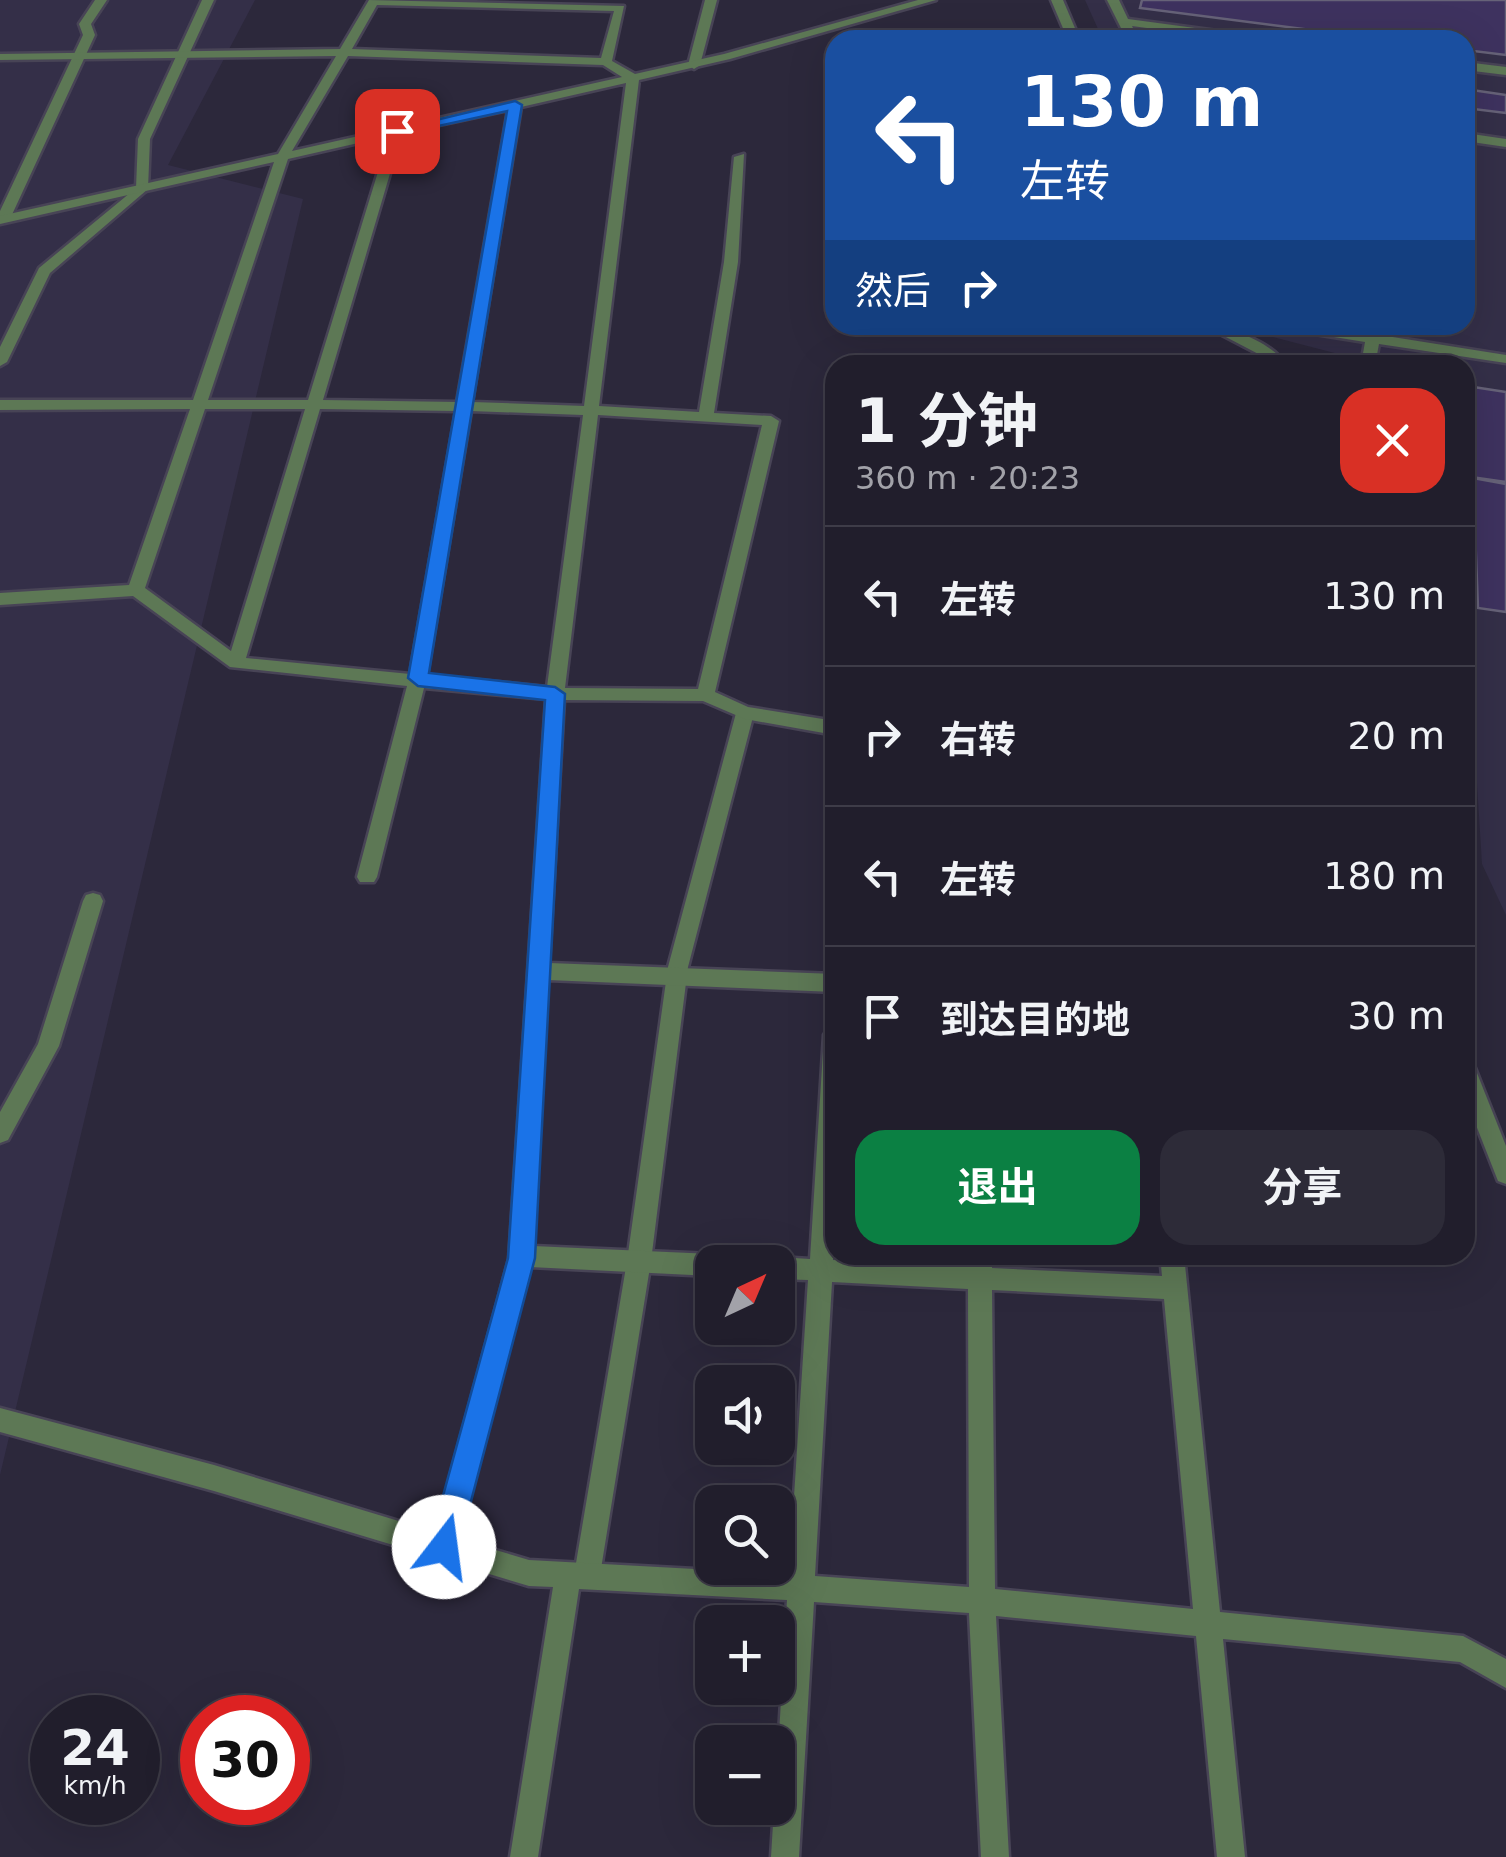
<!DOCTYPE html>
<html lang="zh">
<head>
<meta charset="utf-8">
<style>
	body { margin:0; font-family:"DejaVu Sans","Noto Sans SC",sans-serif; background:#2d2b38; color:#f1f3f6; height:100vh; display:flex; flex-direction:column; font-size:38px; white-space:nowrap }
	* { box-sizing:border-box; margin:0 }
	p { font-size:32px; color:#a2a2a9 }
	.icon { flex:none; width:55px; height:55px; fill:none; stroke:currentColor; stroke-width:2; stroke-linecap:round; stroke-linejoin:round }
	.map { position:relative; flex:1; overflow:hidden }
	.details { position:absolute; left:825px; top:355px; width:650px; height:910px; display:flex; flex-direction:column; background:#211e2c; border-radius:30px; box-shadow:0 10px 40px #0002,0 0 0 2px #3e3c48 }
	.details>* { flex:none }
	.banner { position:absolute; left:825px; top:30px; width:650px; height:305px; border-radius:30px; box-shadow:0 10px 40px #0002,0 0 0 2px #3e3c48; background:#1a4fa0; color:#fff; overflow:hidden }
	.needle { width:65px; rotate:44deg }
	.fabs { position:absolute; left:695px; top:1245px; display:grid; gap:20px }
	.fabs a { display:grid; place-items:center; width:100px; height:100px; border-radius:20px; background:#211e2c; box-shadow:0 10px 40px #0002,0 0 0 2px #3e3c48; font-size:50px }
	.speed { position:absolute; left:30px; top:1695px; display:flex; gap:20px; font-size:50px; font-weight:700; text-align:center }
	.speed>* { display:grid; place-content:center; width:130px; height:130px; border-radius:50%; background:#211e2c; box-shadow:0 10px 40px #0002,0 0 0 2px #3e3c48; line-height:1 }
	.speed small { font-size:25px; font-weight:400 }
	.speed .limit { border:15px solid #d22; background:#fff; color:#111 }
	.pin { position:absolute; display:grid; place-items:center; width:85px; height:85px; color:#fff; margin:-42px; border-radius:20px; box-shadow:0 5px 15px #0006 }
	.me { position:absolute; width:110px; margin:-55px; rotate:15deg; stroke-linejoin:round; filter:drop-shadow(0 0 8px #0008) }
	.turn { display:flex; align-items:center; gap:35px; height:210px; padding:0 30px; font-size:45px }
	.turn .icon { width:130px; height:130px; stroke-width:2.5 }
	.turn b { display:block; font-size:70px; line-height:85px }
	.then { display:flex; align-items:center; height:95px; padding:0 30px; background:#0003; gap:20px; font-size:38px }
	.round { display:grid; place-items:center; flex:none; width:105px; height:105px; border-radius:30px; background:#2d2b38 }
	.head { display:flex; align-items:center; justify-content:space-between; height:170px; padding:0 30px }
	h1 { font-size:60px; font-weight:700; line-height:75px }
	.action { display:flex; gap:20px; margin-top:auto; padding:20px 30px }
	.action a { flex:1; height:115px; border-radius:30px; background:#0b8043; color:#fff; font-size:40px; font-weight:700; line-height:115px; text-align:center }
	.action a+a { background:#2d2b38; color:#f1f3f6 }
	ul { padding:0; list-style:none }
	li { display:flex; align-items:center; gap:30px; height:140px; padding:0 30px; border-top:2px solid #3e3c48 }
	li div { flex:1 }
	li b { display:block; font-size:38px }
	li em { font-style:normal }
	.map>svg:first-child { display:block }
	.built { fill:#342f48 }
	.building { fill:#3e325f; stroke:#666278; stroke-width:2.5 }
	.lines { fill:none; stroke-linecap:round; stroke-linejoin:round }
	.service-casing { stroke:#484456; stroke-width:5 }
	.minor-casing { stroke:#484456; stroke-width:5 }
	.tertiary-casing { stroke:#484456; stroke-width:5 }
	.service { fill:#5d7855; fill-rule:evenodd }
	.minor { fill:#5d7855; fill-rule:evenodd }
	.tertiary { fill:#5d7855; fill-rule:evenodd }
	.route { fill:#1a73e8; stroke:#114b97; stroke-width:2.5 }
</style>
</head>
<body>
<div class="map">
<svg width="1506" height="1857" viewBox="0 0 1506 1857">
	<rect width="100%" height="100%" fill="#2c283b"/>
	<!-- built -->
	<g class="built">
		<polygon points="0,0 255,0 168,165 303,199 0,1475"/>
		<polygon points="1085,0 1506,0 1506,915 1482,864 1465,590 1465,365 1381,365 1227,325 1465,325 1465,40 1103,40"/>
	</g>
	<!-- building -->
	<g class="building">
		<polygon points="1142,0 1506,0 1506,55 1465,50 1465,40 1390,40 1140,8"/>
		<polygon points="1465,89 1506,95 1506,113 1465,108"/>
		<polygon points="1467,386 1506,392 1506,482 1471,477"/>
		<polygon points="1473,478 1506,484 1506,612 1478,608"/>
	</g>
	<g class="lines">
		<defs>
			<g id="service">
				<polygon points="95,0 107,0 91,24 95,35 10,219 0,222 0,211 83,35 79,24"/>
				<polygon points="202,0 214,0 150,139 148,189 50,273 7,362 0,366 0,347 39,268 136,188 138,139"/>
				<polygon points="705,0 717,0 700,65 694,69 688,65"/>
				<polygon points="1107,0 1119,0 1128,19 1262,37 1268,40 1236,40 1132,26 1139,40 1127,40"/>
				<polygon points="1465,62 1506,67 1506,75 1465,70"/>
				<polygon points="1465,133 1506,139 1506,147 1465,141"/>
				<polygon points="1277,325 1312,325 1366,333 1368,325 1382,325 1380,335 1506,355 1506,363 1379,344 1375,365 1361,365 1365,342 1284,329"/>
				<polygon points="745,707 754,713 688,967 651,1261 600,1575 596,1584 587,1588 578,1584 574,1575 627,1261 668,967 736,713"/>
			</g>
			<g id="minor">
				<path d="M369,0l255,6 -12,55 23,13 89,-20 194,-54h18l-206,59 -91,21 -40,326 100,6 25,-150 10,-105 10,-3 -6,108 -24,151 57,3 8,5 -64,271 33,15 87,14v14l-90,-16 -42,-18 -139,-1 -15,263 286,11v18l-287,-12 -15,266 179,8 8,3 3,5h-11v14l-182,-9 -71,272 70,21 260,14 19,-294 -30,-1v-17h-9l9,-5 32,2 14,-224 4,-6 7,-3 -2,234 135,7v-12h24v13l170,8 -2,-21h24l36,357 243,24 43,23v29l-46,-26 -237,-23 22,218h-28l-21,-221 -200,-20 13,241h-28l-12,-244 -155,-11 -15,255h-28l3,-49h4v-57l9,-151 -208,-11 -41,268h-28l43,-270 -24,-1 -315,-95 -214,-59v-24l214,57 221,67 74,-273 37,-560 -122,-11 -47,189 -3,5h-14l-3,-5 50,-191 -177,-19 -97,-71 -133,9v-12l129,-8 61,-176 -190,1v-10h193l81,-238 -274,62v-8l278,-62 58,-98 -336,4v-6l340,-5zM377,5l237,6 -13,47 -249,-9zM348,56l255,9 19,12 -330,74zM626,83l-42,323 -112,-4 49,-295zM508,110l-51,292 -134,-2 79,-267zM389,136l-81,264h-100l80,-241zM205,409h100l-74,242 -86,-63zM320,409l136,2 -46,263 -164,-16zM471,411l112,4 -36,272 -120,-12zM598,415l164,10 -64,264 -133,-1zM832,1282l136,7 1,298 -154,-11zM992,1290l172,9 29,310 -198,-20z"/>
				<polygon points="93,893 100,895 103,901 59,1046 8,1140 0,1143 0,1112 38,1044 83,901 86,895"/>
			</g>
			<g id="tertiary">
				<polygon points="1051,0 1063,0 1080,40 1068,40"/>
				<path d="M1203,325c23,0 72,18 82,40h-14l-3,-6z"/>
				<polygon points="1465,1061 1473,1063 1506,1146 1506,1184 1498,1181 1465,1097"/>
			</g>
		</defs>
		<!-- service casing -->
		<use href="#service" class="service-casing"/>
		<!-- minor casing -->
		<use href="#minor" class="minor-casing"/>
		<!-- tertiary casing -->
		<use href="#tertiary" class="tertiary-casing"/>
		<!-- service -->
		<use href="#service" class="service"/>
		<!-- minor -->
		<use href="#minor" class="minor"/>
		<!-- tertiary -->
		<use href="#tertiary" class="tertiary"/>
	</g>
	<!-- route -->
	<polygon class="route" points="515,101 522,105 429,673 555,687 565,694 535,1258 459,1547 454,1557 444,1562 434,1557 429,1547 508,1258 545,700 418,686 408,678 507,111 397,135 390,131"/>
</svg>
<div class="fabs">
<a><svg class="needle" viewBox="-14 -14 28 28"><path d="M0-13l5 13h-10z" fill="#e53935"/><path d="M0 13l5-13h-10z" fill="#a2a2a9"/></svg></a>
<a><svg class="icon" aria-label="sound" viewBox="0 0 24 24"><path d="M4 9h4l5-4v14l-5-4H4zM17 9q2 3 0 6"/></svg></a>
<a><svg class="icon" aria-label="search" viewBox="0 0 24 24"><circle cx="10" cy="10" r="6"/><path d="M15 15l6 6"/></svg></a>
<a>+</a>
<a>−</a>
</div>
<div class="speed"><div>24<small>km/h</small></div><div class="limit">30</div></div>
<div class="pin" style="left:397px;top:131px;background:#d93025"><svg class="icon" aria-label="arrive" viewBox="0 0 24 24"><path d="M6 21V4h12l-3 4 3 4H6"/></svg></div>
<svg class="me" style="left:444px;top:1547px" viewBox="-20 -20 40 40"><circle r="19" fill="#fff"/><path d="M0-13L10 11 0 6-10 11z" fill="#1a73e8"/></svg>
<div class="banner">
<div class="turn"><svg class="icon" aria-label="left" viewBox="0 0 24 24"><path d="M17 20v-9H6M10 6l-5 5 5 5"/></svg><div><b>130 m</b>左转</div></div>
<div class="then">然后<svg class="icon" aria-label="right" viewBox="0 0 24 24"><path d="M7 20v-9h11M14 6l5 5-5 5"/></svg></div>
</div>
<section class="details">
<div class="head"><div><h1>1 分钟</h1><p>360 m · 20:23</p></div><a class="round" style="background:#d93025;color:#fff"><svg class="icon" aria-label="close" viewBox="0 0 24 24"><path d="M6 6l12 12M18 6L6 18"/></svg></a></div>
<ul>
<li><svg class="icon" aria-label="left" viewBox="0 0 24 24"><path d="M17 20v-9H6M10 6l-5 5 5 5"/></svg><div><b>左转</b></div><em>130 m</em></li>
<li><svg class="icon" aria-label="right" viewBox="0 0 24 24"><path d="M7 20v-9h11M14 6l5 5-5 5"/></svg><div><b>右转</b></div><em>20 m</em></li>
<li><svg class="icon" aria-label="left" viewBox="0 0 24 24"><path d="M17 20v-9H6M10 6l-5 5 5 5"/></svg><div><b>左转</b></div><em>180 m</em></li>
<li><svg class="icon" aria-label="arrive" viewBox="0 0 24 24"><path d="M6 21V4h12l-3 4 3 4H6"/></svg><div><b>到达目的地</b></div><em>30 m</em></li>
</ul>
<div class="action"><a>退出</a><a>分享</a></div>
</section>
</div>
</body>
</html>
